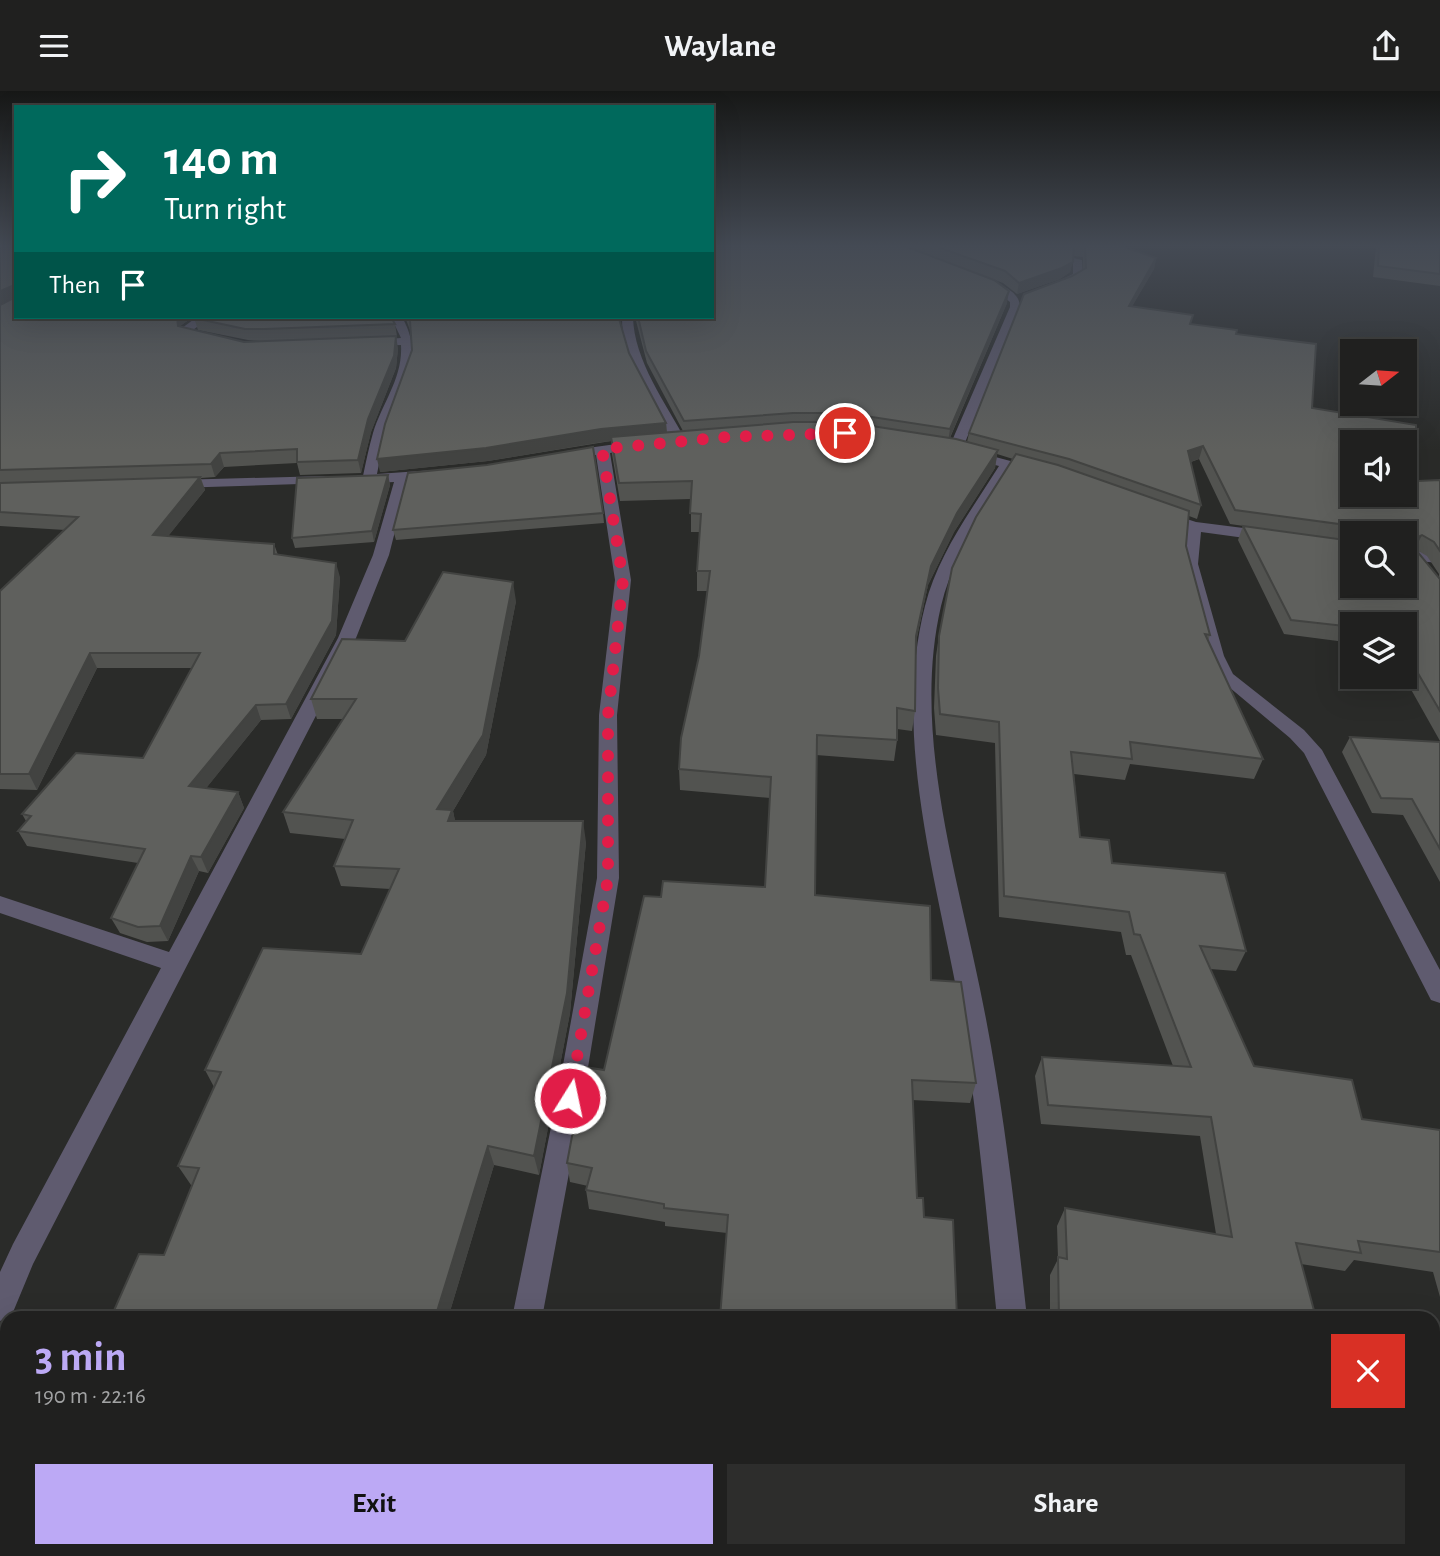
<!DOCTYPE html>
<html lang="en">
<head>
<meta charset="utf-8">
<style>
	body { margin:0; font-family:"Alegreya Sans",sans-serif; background:#2d2d2c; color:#f1f3f6; height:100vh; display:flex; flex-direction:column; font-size:26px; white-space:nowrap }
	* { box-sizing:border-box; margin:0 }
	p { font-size:23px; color:#a2a3a4 }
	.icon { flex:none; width:38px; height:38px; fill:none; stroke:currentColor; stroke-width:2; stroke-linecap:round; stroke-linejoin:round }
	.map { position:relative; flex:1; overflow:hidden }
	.drawer { position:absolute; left:0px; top:1220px; width:1440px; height:247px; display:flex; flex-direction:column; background:#20201f; border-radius:21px 21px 0 0; box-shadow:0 7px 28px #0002,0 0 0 2px #3d3e3d }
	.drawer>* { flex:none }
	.guide { position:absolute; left:14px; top:14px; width:700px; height:214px; border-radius:0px; box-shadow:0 7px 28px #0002,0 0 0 2px #3d3e3d; background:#00695c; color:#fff; overflow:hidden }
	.needle { width:46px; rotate:73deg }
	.buttons { position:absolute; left:1340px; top:248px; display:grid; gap:14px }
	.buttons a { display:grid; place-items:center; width:77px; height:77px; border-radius:0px; background:#20201f; box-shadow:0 7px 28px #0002,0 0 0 2px #3d3e3d; font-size:35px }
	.pin { position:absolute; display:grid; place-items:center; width:60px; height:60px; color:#fff; margin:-30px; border:4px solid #fff; border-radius:50%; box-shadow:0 2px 7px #0007 }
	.me { position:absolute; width:77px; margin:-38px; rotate:10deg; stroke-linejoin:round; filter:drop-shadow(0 0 5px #0008) }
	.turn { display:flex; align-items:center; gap:24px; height:147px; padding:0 35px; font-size:32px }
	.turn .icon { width:91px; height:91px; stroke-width:2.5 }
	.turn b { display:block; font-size:49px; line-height:60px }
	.then { display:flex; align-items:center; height:66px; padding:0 35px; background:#0003; gap:14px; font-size:26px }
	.round { display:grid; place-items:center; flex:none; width:74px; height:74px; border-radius:0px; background:#2d2d2c }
	.head { display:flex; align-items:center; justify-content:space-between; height:119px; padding:0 35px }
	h1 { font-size:42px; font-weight:700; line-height:52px; color:#bca9f5 }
	.cta { display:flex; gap:14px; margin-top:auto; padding:14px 35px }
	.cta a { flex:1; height:80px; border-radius:0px; background:#bca9f5; color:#111; font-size:28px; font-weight:700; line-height:80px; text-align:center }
	.cta a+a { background:#2d2d2c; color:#f1f3f6 }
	header { display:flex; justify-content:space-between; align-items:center; height:91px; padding:0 35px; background:#20201f; font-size:32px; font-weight:700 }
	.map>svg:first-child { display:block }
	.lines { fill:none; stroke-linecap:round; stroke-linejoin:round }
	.street { fill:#5f5b6f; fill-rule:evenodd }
	.wall { fill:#525350; fill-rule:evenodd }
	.shaded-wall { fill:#424341 }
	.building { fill:#5f605d; stroke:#424341; stroke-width:2; fill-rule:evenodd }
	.route { stroke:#e11d48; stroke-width:12; stroke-dasharray:0 21.6 }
</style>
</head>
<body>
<header><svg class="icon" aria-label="menu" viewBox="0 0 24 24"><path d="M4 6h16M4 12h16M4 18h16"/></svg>Waylane<svg class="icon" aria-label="share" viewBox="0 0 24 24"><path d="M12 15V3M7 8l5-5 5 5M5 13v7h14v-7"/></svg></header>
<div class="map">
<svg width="1440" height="1465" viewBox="0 0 1440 1465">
	<rect width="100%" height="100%" fill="#2a2b29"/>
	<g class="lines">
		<!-- street -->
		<g class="street">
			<polygon points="1073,167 1082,169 1083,184 1061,197 1053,197 1053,193 1073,183"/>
			<path d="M983,188c14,4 37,11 37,28l-58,143 -7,4 -7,-4 62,-143v-5c-11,-9 -22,-13 -32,-20z"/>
			<polygon points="197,226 210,226 193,239 213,243 213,247 190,246 182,241 182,237"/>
			<path d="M391,226h11c25,45 -1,71 -15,114 -5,14 -7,29 -10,43l57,-4 7,4 -7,4 -26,2 -19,75 -33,83 -323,626 -22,53 -11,4v-49l13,-28 148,-276 -161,-55v-17l169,56 169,-314 35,-83 21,-73 -33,2 -7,-4 9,-4c3,-15 6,-29 10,-43 9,-30 30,-55 28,-88l-32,1 -6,-3 6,-3 32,-2z"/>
			<path d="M622,226h11c1,44 33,86 53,124l-2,3h-10l-2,-3c-19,-38 -51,-81 -50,-124z"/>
			<polygon points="638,350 645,354 643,357 610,362 631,489 617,624 619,787 583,1007 542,1227 512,1227 557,1007 597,787 599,624 615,489 596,364 566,368 559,364 566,360"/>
			<path d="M969,359l72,19 2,3 -7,4 -25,-6c-27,43 -58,85 -70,136 -31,133 21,282 45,413 19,99 30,199 41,299h-30c-10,-100 -19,-200 -35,-299 -23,-132 -71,-281 -37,-413 13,-52 46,-95 74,-140l-35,-9v-6z"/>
			<polygon points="325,385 332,389 330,392 176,397 169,393 176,389"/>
			<polygon points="1162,420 1196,431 1267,440 1275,445 1267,450 1201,441 1198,473 1224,565 1233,583 1304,639 1322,659 1440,879 1440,912 1431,909 1304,662 1290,647 1217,586 1206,565 1182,473 1186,437 1157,427 1155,424 1157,421"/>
			<polygon points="1405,459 1440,462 1440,472 1405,469"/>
			<polygon points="1017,1460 1052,1460 1054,1465 1018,1465"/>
		</g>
	</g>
	<!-- wall -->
	<g class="wall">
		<polygon points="0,154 193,226 180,235 244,251 260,250 248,249 198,239 194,227 395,233 397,245 370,246 398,257 396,277 371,341 361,382 300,384 297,372 224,376 215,386 201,387 205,399 168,445 274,453 278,464 340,486 336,544 291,628 261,629 206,697 238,701 244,717 208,782 199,780 168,850 147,851 120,842 111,827 138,772 27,755 18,740 26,730 22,723 143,667 192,577 97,577 37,699 0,698 0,500 65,439 0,435"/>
		<path d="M902,154h217l37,13 -2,11 -22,37 61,9 -3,9 46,10 76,74 106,73 22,-1v261l-36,-64h1v-52h-52v18l-69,-9 -46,-94 5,-14 43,6 -56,-8 -31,-65 -8,3 10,43 -4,14 -8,-3 -3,30 24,89 -2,6 55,118 -9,20 -124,-15 -5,16 -51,-6 6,63 32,26 134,88 -10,20 -26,-2 44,97 108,53 78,11v167l-7,-25 -79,-12 -9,11 -44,-7 15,54h-266v-43l8,-16 -1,-33 8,-18 151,26 -16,-98 -159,-12 -6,-48 7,-19 131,9 -42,-111h-5l-5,-23 -122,-15 -4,-174 -59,-8 -2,-27 2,-52 3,-20 74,-177 -16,-5 -2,14 -41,64 -26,53 -12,57 -1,69 -3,20 -15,-2v11l-3,21 -78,-6 -1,140 116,85 45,103 -6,20 -58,-3 -185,133 -62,-7v-4l-76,-13 -3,-19 2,-4 -18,-4 -3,-19 37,-93 57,-173 104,-10 5,-89 -90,-8 -1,-21 20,-113 8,-65h-10v-20l3,-39h-9v-33l-71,2 -8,-47 -1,-13 -123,20 -108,11 32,-122 -2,-20 -5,-13h215v5l9,31 37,70 1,9 16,-1 -36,-68 -12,-46h77l295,-14 -57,135 17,4 2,-9 103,-157 11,-6v-13l-10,-1 -3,16 -10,7 -43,15 -14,-11zM1353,443h52l-52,52zM1415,458l12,7 12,18v5z"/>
		<polygon points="1366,154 1440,154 1440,195 1373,186 1376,156"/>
		<polygon points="487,374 603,422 604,432 396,449 393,439"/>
		<polygon points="388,384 390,394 374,451 295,457 292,447"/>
		<polygon points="516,510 486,664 453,720 455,730 586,751 570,922 539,1084 494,1074 448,1227 114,1227 112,1224 164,1164 192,1095 191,1094 178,1075 214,996 205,979 361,863 390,798 341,795 334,775 345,748 290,742 283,721 343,628 317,628 311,608 405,550"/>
		<polygon points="1350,646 1440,651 1440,791 1403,724 1372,722 1342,661"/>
		<polygon points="1433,1279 1440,1280 1440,1358 1433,1357"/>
		<polygon points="398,1460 1013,1460 1014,1465 420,1465"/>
		<rect x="1103" y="1460" width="161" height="5"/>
	</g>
	<!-- shaded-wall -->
	<g class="shaded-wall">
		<polygon points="1156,167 1154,178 1126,226 1129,215"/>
		<polygon points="1073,171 1070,181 1060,188 1017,203 1019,192"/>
		<polygon points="12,195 16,207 0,214 0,200"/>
		<polygon points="1009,200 1007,212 948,351 950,338"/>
		<polygon points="177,226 193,226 180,235 178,235"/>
		<polygon points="396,245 398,257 396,277 371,341 361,382 358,369 368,328"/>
		<polygon points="666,332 667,345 602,351 488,370 380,381 377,368 601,338"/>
		<polygon points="1203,355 1199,368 1184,373 1188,360"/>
		<polygon points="998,359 995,377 954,441 928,494 913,564 916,545 931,475 957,422"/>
		<polygon points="220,362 224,376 215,386 211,373"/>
		<polygon points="388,384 390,394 374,451 372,440"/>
		<polygon points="200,386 205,399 158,458 153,444"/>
		<polygon points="1422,444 1415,458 1405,462 1411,449"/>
		<polygon points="336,472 340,486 336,544 291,628 286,613"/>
		<polygon points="513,491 516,510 486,664 453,720 457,739 437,718"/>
		<polygon points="90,562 97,577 37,699 29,683"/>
		<polygon points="256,614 261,629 196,710 189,695"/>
		<polygon points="238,701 244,717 208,782 201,766"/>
		<polygon points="583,730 586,751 570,922 539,1084 534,1065"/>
		<polygon points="191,765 199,780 168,850 160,835"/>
		<polygon points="488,1055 494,1074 448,1227 435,1227"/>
	</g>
	<!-- building -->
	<g class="building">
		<polygon points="0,154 16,154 16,226 177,226 178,235 244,251 396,245 394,265 368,328 358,369 297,371 297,358 220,362 211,373 0,379 0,214 12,208 12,195 0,200"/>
		<polygon points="712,154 902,154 994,189 1009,200 950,338 846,322 793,322 684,330 646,260 638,226 712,226"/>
		<path d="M932,154h187l37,13 -27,48 64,9 -3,9 47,6 -1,4 80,10 -4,64 104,17 2,56 22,-1v71l-6,-9 -12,-7 -11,5v4l29,35v132l-35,-60v-26h-52v2l-62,-7 -48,-94 110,15v45h52v-52h-43l-1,-7 -126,-17 -32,-64 -15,5 13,54 -132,-46 -100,-26 55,-139 48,-18 14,-8 -1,-21 -11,-2 -1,17 -11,6 -43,15 -14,-12zM1353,352h52v52h-52z"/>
		<polygon points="1379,154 1440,154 1440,183 1378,175"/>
		<polygon points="196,226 391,226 395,233 265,238 245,238 194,227"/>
		<polygon points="408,226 619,226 620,231 629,262 666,332 601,338 486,357 377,368 385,333 412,259 410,230"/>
		<polygon points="793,331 846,331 956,348 998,359 957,422 931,475 916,545 915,620 897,617 897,649 817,644 815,804 930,815 931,889 961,891 976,992 912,989 917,1107 923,1107 924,1126 953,1129 957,1227 720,1227 728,1124 664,1117 664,1113 586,1099 592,1077 567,1072 585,976 604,979 644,805 661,806 663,790 765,796 771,686 679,678 681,647 699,565 710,480 697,480 701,423 690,422 692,390 619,392 611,346"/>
		<polygon points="593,356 603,422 393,439 408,382 487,374"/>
		<polygon points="1016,363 1058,374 1189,420 1186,455 1210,544 1205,543 1263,668 1130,651 1132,668 1071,661 1080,746 1109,749 1112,772 1225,782 1246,860 1200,855 1254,975 1352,989 1362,1028 1440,1039 1440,1161 1358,1150 1361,1162 1296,1152 1316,1227 1059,1227 1058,1166 1067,1168 1065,1117 1232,1146 1211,1026 1048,1014 1042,966 1191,976 1140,844 1134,843 1129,821 1004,805 999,631 940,623 938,597 939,545 952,477 976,426"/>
		<polygon points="388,384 372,440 292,447 297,387"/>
		<polygon points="200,386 153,444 274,453 274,463 336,472 332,530 286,613 256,614 189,695 238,701 201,766 191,765 160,835 138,836 111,827 145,758 18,740 31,725 22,723 76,662 143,667 200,562 90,562 29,683 0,683 0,500 78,426 0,421 0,392"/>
		<polygon points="443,481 513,491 483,644 437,718 452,719 448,730 583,730 567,902 534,1065 488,1055 435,1227 129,1227 112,1224 139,1163 164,1164 199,1077 178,1075 221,981 205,979 263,857 361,863 399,778 334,775 353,729 283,721 356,608 311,608 342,548 405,550"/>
		<polygon points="1350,646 1440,651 1440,758 1412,708 1381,707"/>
		<polygon points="1433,1279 1440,1280 1440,1341 1433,1340"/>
		<polygon points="441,1460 1013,1460 1014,1465 463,1465"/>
		<rect x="1115" y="1460" width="149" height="5"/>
	</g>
	<!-- sky -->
	<linearGradient id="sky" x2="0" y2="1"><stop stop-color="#171817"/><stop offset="0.43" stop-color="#444a54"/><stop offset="1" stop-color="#444a54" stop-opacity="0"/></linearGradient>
	<rect width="1440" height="359" fill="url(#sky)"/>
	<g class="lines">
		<!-- route -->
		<polyline class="route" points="570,1007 608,787 608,624 623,489 602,358 727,346 845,342"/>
	</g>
</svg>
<div class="buttons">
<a><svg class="needle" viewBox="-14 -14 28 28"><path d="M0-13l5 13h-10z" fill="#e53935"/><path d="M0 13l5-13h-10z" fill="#a2a3a4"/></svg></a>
<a><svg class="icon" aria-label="sound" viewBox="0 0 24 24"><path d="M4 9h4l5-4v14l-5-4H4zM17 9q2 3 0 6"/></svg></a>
<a><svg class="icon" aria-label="search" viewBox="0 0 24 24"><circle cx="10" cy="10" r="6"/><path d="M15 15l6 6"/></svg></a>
<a><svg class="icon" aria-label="layers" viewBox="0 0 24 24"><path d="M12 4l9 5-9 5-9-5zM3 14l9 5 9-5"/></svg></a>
</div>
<div class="pin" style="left:845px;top:342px;background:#d93025"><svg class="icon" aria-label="arrive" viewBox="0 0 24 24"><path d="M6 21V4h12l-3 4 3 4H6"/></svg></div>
<svg class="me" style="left:570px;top:1007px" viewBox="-20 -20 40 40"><circle r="17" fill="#e11d48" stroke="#fff" stroke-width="3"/><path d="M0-11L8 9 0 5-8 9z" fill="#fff"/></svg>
<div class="guide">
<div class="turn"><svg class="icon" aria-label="right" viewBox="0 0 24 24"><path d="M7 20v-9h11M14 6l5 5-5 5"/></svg><div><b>140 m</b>Turn right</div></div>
<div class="then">Then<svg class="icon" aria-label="arrive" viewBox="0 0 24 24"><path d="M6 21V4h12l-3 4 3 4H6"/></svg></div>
</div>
<section class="drawer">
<div class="head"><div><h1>3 min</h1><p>190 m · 22:16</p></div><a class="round" style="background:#d93025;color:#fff"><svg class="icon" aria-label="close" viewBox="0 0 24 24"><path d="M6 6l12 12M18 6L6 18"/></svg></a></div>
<div class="cta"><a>Exit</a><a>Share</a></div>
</section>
</div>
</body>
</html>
